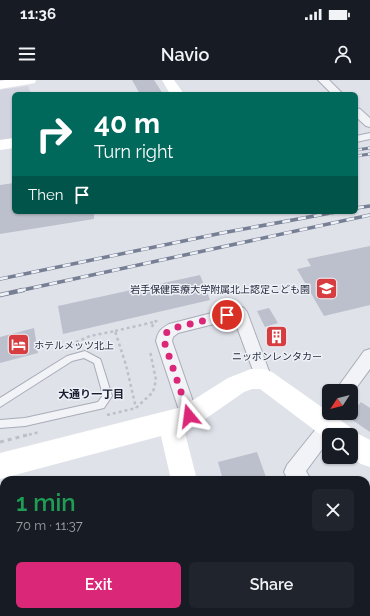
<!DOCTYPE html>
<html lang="en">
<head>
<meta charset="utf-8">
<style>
	body { margin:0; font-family:Raleway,"Noto Sans JP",sans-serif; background:#20242c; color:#f1f3f6; height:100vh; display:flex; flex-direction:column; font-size:15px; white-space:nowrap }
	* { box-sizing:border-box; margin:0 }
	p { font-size:13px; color:#9ea1a6 }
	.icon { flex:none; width:22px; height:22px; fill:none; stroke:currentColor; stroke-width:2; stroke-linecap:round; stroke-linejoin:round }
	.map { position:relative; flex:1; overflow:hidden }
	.details { position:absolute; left:0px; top:396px; width:370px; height:140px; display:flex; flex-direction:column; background:#171b24; border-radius:12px 12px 0 0; box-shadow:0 1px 3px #0004 }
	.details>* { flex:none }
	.banner { position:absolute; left:12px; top:12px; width:346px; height:122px; border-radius:6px; box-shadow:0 1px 3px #0004; background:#00695c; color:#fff; overflow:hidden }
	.needle { width:26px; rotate:234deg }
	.fabs { position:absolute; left:322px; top:304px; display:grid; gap:8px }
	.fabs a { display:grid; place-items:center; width:36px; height:36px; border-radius:6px; background:#171b24; box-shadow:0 1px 3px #0004; font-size:20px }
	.pin { position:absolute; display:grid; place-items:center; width:34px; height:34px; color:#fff; margin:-17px; border:2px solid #fff; border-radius:50%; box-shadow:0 1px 4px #0007 }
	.me { position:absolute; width:44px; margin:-22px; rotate:344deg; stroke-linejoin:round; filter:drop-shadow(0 0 3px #0008) }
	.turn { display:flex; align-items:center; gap:14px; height:84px; padding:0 16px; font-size:18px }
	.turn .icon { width:52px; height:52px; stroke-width:2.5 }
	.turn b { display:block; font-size:28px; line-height:34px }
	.then { display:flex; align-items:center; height:38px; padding:0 16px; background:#0003; gap:8px; font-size:15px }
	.round { display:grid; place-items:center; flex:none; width:42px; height:42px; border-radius:6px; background:#20242c }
	.head { display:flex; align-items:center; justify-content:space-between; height:68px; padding:0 16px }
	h1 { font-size:24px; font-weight:600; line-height:30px; color:#1e9e55 }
	.cta { display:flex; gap:8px; margin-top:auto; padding:8px 16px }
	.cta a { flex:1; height:46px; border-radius:6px; background:#db2777; color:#fff; font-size:16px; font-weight:600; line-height:46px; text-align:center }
	.cta a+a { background:#20242c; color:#f1f3f6 }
	.status { display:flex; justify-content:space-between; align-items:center; height:28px; padding:0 20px; background:#171b24; direction:ltr }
	.status svg { height:11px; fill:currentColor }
	header { display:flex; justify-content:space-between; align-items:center; height:52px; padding:0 16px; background:#171b24; font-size:18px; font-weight:600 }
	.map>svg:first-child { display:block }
	.built { fill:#d1d4de }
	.building { fill:#bcc0cc }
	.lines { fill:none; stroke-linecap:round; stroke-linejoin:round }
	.lane-casing { stroke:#a8acb7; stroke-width:2 }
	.street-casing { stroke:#a8acb7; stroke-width:2 }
	.path-far1 { stroke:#bdc0c8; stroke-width:2.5; stroke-dasharray:3 3; stroke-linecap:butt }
	.path { stroke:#bdc0c8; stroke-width:3; stroke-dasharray:4 4; stroke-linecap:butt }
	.lane { fill:#f2f3f7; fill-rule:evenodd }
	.street { fill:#f2f3f7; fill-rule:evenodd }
	.secondary { fill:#fff; fill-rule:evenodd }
	.rail-far2-casing { stroke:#777f94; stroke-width:3 }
	.rail-far1-casing { stroke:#777f94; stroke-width:3.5 }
	.rail-casing { stroke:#777f94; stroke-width:4.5 }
	.rail-far2 { stroke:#eef1f6; stroke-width:2; stroke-dasharray:6; stroke-linecap:butt }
	.rail-far1 { stroke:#eef1f6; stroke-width:2.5; stroke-dasharray:8; stroke-linecap:butt }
	.rail { stroke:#eef1f6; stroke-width:3; stroke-dasharray:9; stroke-linecap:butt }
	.route { stroke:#db2777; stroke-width:7; stroke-dasharray:0 12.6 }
	.labels { text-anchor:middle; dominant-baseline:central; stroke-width:3; stroke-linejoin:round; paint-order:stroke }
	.poi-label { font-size:10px; fill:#272d41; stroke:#eef1f6; text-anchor:end }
	.neighbourhood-label { font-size:11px; font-weight:bold; fill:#191e32; stroke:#eef1f6 }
</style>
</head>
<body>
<div class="status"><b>11:36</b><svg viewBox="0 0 49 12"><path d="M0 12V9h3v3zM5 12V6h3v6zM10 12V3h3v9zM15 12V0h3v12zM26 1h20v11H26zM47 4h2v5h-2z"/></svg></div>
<header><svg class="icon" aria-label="menu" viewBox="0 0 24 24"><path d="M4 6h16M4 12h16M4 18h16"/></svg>Navio<svg class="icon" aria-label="person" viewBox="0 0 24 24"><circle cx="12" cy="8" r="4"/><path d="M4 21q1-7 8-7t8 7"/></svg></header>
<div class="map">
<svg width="370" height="536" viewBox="0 0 370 536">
	<rect width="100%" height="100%" fill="#dfe2e9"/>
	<!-- built -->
	<polygon class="built" points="28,6 31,14 14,14 14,58 0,60 0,10"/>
	<!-- building -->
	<g class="building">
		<polygon points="132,0 154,0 163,14 140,14"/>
		<polygon points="14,103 14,132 94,132 94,139 0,154 0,105"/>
		<polygon points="370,166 370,225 324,236 297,189 311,186 307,179"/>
		<polygon points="200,195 210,220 63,254 58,226"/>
		<polygon points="269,228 278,243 265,247 257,231"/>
		<polygon points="34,248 38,273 0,283 0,257"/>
		<polygon points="361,322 370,328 370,352 348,337"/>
		<polygon points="257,372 267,400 223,400 218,382"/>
	</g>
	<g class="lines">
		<defs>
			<polygon id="lane" points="85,271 100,279 101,281 112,316 104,328 25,346 0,348 0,340 25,338 98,322 103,315 94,283 84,278 72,281 0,327 0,318 67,276"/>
			<g id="street">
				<polygon points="318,0 329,0 343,14 332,14"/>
				<polygon points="356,28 360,29 370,38 370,47 366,46 356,37"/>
				<polygon points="370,53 370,59 356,62 356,56"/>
				<path d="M239,226l5,2 3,4 25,67 -2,5 -6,2 -6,-2 -24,-65 -56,14 -5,4 -1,4 26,75 -3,6 -6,2 -6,-2 -27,-81c2,-9 4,-12 13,-17z"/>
				<polygon points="370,269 370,289 351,315 351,311 335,311 364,271"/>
				<polygon points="329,338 335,340 338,346 333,355 329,355 329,360 306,391 311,400 288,400 284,392 287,385 323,340"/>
				<polygon points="366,473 370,475 370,500 366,498"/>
			</g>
		</defs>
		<!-- lane casing -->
		<use href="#lane" class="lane-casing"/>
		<!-- street casing -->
		<use href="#street" class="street-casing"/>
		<!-- path-far1 -->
		<g class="path-far1">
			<polyline points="152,247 154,242 159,240"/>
			<polyline points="115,251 154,242"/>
			<polyline points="65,267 90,256 115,251 126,285 136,328"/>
			<polyline points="107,335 136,328 153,312 156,300 150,271"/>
			<polyline points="23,356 40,352"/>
		</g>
		<!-- path -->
		<polyline class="path" points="0,362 27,355"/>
		<!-- lane -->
		<use href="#lane" class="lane"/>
		<!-- street -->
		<use href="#street" class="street"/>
		<!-- secondary -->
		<g class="secondary">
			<polygon points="6,0 36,0 35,3 30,4 0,9 0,1"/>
			<polygon points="162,0 174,0 184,14 170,14"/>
			<polygon points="14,58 14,68 0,70 0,60"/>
			<polygon points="251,289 264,289 272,292 350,347 351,350 370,360 370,387 361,384 351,377 351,355 329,355 329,361 260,309 252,309 244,312 198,344 184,349 197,400 171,400 161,356 0,399 0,373 182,327 228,298"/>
			<polygon points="201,532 231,532 233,536 201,536"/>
		</g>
		<defs>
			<g id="rail-far2">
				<polyline points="356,70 370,68"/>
				<polyline points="356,76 370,74"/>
			</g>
			<g id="rail-far1">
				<polyline points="356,128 370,126"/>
				<polyline points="0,199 222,153 336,132"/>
				<polyline points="18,211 370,135"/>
			</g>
			<polyline id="rail" points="0,215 23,210"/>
		</defs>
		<!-- rail-far2 casing -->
		<use href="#rail-far2" class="rail-far2-casing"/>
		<!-- rail-far1 casing -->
		<use href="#rail-far1" class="rail-far1-casing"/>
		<!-- rail casing -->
		<use href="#rail" class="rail-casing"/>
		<!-- rail-far2 -->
		<use href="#rail-far2" class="rail-far2"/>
		<!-- rail-far1 -->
		<use href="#rail-far1" class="rail-far1"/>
		<!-- rail -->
		<use href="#rail" class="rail"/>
	</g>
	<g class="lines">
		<!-- route -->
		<polyline class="route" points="189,336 164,261 166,253 174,248 227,235"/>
	</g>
	<!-- icons -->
	<defs>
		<symbol id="school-square" viewBox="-11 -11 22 22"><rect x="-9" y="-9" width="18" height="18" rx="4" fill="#d63c40" stroke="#eef1f6"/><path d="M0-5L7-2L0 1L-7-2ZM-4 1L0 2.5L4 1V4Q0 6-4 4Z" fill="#fff"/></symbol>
		<symbol id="building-square" viewBox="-11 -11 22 22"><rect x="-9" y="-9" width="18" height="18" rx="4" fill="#d63c40" stroke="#eef1f6"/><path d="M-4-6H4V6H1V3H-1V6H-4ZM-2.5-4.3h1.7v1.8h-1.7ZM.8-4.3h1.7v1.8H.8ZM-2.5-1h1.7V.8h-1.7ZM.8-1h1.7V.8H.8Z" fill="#fff"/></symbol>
		<symbol id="hotel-square" viewBox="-11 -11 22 22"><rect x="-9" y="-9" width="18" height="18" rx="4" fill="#d63c40" stroke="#eef1f6"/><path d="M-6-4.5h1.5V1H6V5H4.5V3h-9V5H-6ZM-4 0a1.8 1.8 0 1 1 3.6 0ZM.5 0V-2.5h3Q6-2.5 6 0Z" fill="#fff"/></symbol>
	</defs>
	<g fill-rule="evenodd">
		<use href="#school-square" x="314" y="196" width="25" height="25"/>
		<use href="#building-square" x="264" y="244" width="25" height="25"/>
		<use href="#hotel-square" x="6" y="252" width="25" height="25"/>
	</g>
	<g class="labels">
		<!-- poi labels -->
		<g class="poi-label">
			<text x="310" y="209">岩手保健医療大学附属北上認定こども園</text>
			<text x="34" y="265" text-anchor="start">ホテルメッツ北上</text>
			<text x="277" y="276" text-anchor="middle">ニッポンレンタカー</text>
		</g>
		<!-- neighbourhood labels -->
		<g class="neighbourhood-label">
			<text x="91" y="314">大通り一丁目</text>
		</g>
	</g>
</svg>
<div class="fabs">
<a><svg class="needle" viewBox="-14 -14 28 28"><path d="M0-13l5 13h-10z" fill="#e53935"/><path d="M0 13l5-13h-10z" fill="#9ea1a6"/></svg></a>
<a><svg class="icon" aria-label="search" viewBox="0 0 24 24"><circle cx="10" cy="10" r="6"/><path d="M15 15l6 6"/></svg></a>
</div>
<div class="pin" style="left:227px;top:235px;background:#d93025"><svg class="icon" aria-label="arrive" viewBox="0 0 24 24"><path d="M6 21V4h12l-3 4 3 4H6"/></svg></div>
<svg class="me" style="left:189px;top:336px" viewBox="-20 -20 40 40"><path d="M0-17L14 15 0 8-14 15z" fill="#db2777" stroke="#fff" stroke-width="4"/></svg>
<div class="banner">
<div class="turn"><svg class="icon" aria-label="right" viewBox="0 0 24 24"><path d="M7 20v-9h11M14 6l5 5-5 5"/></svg><div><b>40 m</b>Turn right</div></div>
<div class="then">Then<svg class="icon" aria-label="arrive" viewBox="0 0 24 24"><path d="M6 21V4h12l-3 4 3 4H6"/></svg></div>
</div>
<section class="details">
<div class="head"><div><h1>1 min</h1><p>70 m · 11:37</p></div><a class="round"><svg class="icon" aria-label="close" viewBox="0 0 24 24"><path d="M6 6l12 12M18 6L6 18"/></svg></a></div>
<div class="cta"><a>Exit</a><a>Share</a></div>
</section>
</div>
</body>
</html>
